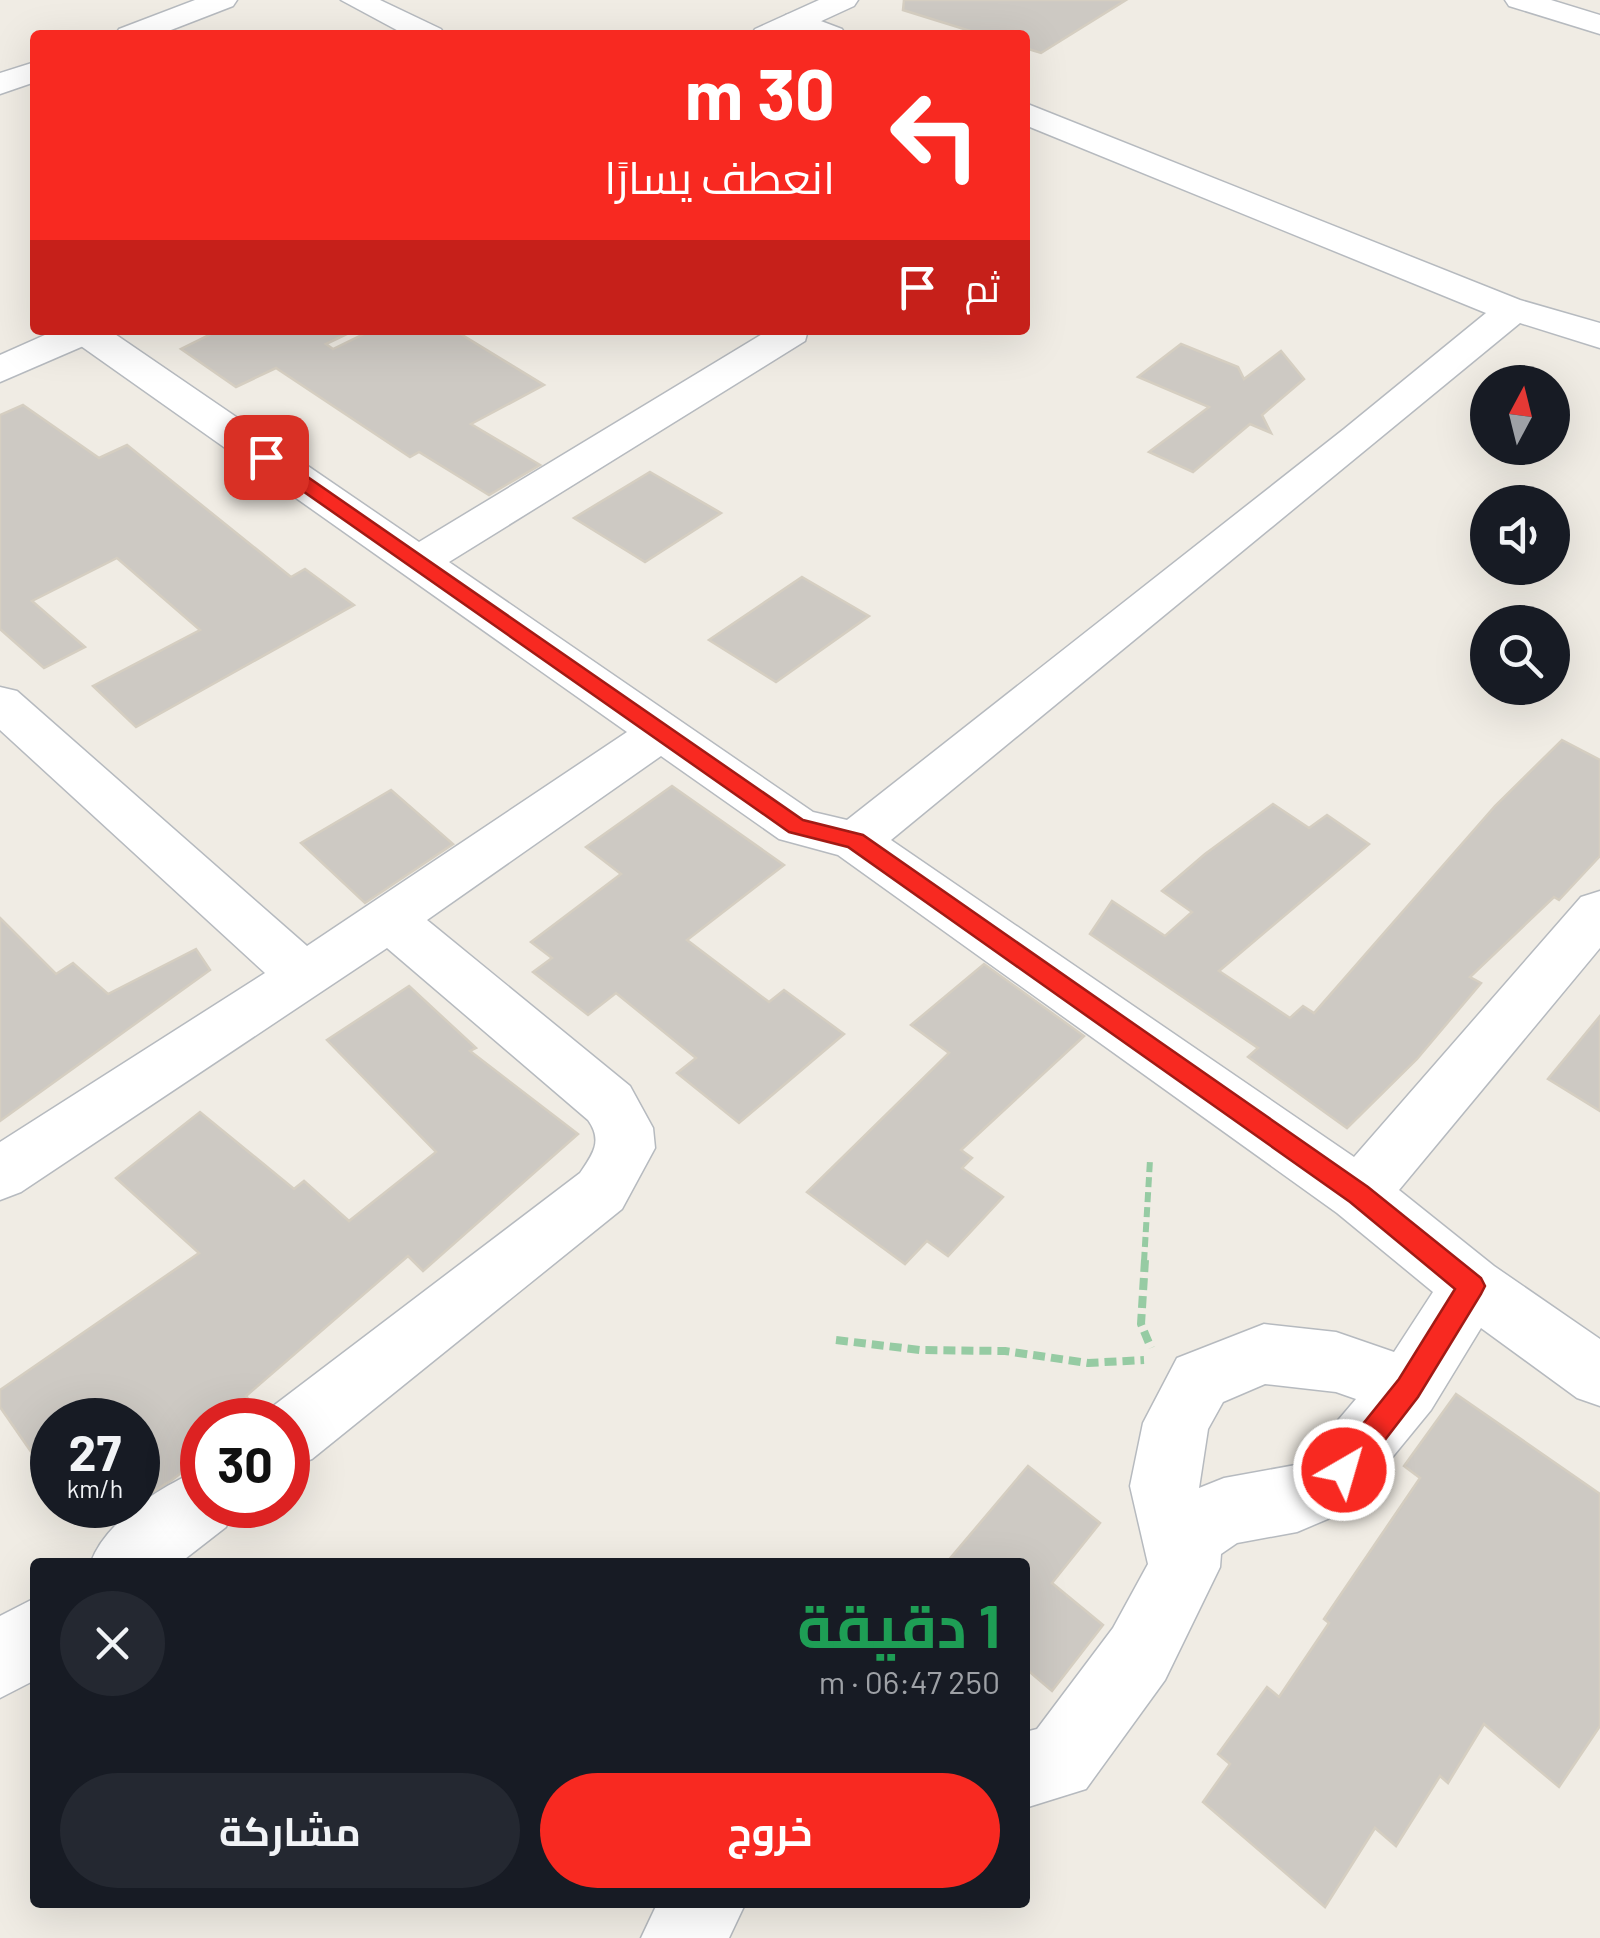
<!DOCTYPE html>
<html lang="ar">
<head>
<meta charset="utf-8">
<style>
	body { margin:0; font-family:Barlow,Cairo,sans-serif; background:#242831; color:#f1f3f6; direction:rtl; height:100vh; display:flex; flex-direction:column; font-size:38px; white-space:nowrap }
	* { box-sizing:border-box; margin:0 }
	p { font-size:32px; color:#9ea1a6 }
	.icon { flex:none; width:55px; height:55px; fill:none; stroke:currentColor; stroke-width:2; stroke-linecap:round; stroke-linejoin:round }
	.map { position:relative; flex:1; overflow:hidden; direction:ltr }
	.panel { position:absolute; left:30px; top:1558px; width:1000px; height:350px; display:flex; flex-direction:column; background:#171b24; border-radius:10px; box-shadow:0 10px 40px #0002; direction:rtl }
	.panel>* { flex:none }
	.guide { position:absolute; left:30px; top:30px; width:1000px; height:305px; border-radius:10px; box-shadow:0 10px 40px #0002; direction:rtl; background:#f82921; color:#fff; overflow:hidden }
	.needle { width:65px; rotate:7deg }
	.controls { position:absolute; left:1470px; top:365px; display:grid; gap:20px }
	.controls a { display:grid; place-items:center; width:100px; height:100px; border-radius:50%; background:#171b24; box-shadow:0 10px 40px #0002; font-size:50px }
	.speed { position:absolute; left:30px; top:1398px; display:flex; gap:20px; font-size:50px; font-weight:700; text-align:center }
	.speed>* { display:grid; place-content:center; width:130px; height:130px; border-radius:50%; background:#171b24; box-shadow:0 10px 40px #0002; line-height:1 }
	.speed small { font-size:25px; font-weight:400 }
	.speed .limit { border:15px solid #d22; background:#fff; color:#111 }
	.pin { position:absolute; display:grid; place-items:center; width:85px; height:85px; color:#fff; margin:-42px; border-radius:20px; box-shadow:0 5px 15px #0006 }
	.me { position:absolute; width:110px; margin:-55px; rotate:38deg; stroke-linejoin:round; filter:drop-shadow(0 0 8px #0008) }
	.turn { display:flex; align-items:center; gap:35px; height:210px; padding:0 30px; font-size:45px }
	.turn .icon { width:130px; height:130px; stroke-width:2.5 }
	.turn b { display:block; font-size:70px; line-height:85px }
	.then { display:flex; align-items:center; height:95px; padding:0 30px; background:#0003; gap:20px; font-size:38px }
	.round { display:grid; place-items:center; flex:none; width:105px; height:105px; border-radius:52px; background:#242831 }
	.summary { display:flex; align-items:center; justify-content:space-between; height:170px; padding:0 30px }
	h1 { font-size:60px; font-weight:700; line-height:75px; color:#1e9e55 }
	.cta { display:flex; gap:20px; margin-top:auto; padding:20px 30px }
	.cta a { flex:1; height:115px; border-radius:60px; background:#f82921; color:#fff; font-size:40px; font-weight:700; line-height:115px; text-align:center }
	.cta a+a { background:#242831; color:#f1f3f6 }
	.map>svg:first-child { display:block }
	.building { fill:#cdc9c3; stroke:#d5cec1; stroke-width:2.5 }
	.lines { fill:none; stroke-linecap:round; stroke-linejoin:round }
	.minor-casing { stroke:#b6babf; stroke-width:3 }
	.tertiary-casing { stroke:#b6babf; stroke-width:3 }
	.path-far1 { stroke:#96cba3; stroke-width:6; stroke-dasharray:10 5; stroke-linecap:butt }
	.path { stroke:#96cba3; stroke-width:8; stroke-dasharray:12 6; stroke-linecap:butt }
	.minor { fill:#fff; fill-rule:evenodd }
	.tertiary { fill:#fff; fill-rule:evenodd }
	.route { fill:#f82921; stroke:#a11b15; stroke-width:2.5 }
</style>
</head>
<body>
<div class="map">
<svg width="1600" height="1938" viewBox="0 0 1600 1938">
	<rect width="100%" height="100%" fill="#f0ece4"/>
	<!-- building -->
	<g class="building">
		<polygon points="904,0 1126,0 1041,53 1025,48 1025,35 983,35 903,10"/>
		<polygon points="219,330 355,330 326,344 333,349 372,330 454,330 544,385 471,424 540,465 489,495 419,452 410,457 276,368 236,387 181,349"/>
		<polygon points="1181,344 1238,367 1244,379 1281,351 1304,379 1262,415 1271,433 1250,424 1193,472 1149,452 1209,407 1138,377"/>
		<polygon points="23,405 99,458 127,445 291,577 305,569 354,605 136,727 93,686 200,630 117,558 32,601 85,647 44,668 0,629 0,415"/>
		<polygon points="650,472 721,513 645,562 574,518"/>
		<polygon points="802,577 869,616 776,682 709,640"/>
		<polygon points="1562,740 1600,760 1600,856 1559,900 1554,897 1470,977 1481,983 1417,1059 1347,1128 1248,1057 1258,1048 1090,934 1112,901 1165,936 1192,912 1162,891 1205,854 1273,804 1309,828 1327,815 1369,844 1219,971 1290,1018 1303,1006 1314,1013 1495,806"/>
		<polygon points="672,786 784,865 687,940 769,1002 784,990 844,1034 739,1123 677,1073 696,1058 616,993 588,1015 533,972 552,958 531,942 621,874 586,847"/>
		<polygon points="391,790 453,844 365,903 301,843"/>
		<polygon points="0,918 56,974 73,963 108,994 196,949 210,970 0,1121"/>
		<polygon points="984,964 1084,1036 961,1150 972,1158 962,1168 1003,1197 948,1256 927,1241 905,1264 807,1192 949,1053 911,1025"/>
		<polygon points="409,986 476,1048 470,1051 578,1134 423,1271 408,1256 246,1396 260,1413 257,1420 202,1420 202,1457 172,1480 138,1501 138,1420 52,1420 52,1482 0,1407 0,1390 199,1253 116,1178 200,1112 294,1189 304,1181 349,1221 436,1152 327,1040"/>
		<polygon points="1600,1016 1600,1111 1548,1079"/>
		<polygon points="1456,1394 1600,1494 1600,1726 1559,1787 1484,1724 1448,1783 1440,1776 1396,1846 1375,1828 1325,1907 1203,1802 1230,1764 1218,1754 1267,1687 1279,1697 1329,1623 1324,1619 1420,1478 1404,1466"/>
		<polygon points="1028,1466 1100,1523 1052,1583 1103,1625 1052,1691 1025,1668 1025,1562 947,1562"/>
	</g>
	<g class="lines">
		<defs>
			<g id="minor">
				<polygon points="195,0 237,0 233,6 158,35 115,35 119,29"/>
				<polygon points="341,0 380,0 441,29 445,35 406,35"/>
				<polygon points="1505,0 1551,0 1600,15 1600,34 1509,6"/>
				<path d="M797,12l45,17 4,6c-22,0 -49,5 -64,-14l4,-6z"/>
				<polygon points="35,62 35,82 0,94 0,73"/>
				<path d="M1025,103l495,197 80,23v25l-80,-25 -629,517 463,317 227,-260 19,-6v57l-201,242 95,76 106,73v67l-23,-8 -96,-70 -50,82 -82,100 -52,22 -60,11 -16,11 -1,13 -55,113 -79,109 -61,19v-76l12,-3 76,-101 35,-64 -18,-78 13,-63 34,-65 87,-34 72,8 58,20 39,-60 -96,-79 -499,-358 -59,-16 -118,-83 -234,164 203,166 23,42 2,20 -33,61 -310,250 -24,9v-48h-27l3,-7 316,-240c13,-19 23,-32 8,-53l-201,-172 -366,244 -21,8v-58l265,-169 -265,-243v-43l17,4 290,255 320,-214 -556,-393 -4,-9h42l310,212 350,-212h39l-3,11 -356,221 364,250 34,8 497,-391 142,-116 -461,-188zM1265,1384l71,8 20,7 -55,65 -77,14 -25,10 9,-59 15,-27z"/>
				<path d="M202,1469v36h34l-10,22 -45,35h-90c15,-41 70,-76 111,-93z"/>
				<polygon points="35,1598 35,1680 0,1698 0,1616"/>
				<polygon points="658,1902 746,1902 729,1938 641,1938"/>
			</g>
			<g id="tertiary">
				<polygon points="819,0 858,0 854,6 791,35 751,35 755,29"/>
				<polygon points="56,330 107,330 102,338 0,382 0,355"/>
			</g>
		</defs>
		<!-- minor casing -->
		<use href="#minor" class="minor-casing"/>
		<!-- tertiary casing -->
		<use href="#tertiary" class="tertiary-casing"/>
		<!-- path-far1 -->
		<polyline class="path-far1" points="1144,1262 1150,1160"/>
		<!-- path -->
		<g class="path">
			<polyline points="1145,1260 1141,1324 1151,1348"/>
			<polyline points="836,1340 920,1350 1005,1351 1088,1363 1144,1360"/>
		</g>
		<!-- minor -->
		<use href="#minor" class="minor"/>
		<!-- tertiary -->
		<use href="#tertiary" class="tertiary"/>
	</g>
	<!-- route -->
	<polygon class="route" points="260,453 273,453 803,820 863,835 1368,1187 1481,1278 1485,1286 1481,1294 1418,1397 1354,1480 1344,1484 1334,1480 1330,1470 1334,1460 1399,1379 1455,1289 1350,1202 848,847 789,832 260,461"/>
</svg>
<div class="controls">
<a><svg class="needle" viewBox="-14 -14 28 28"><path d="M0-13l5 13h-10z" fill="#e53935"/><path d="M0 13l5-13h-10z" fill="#9ea1a6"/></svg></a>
<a><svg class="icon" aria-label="sound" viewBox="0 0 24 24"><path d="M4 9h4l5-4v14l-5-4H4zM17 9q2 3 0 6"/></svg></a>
<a><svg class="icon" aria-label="search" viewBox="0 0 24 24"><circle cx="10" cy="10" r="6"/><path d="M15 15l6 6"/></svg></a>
</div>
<div class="speed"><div>27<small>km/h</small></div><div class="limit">30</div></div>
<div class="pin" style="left:266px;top:457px;background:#d93025"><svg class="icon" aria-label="arrive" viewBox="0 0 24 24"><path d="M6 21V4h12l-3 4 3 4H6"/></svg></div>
<svg class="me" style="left:1344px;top:1470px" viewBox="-20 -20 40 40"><circle r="17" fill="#f82921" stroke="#fff" stroke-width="3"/><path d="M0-11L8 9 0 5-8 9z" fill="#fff"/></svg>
<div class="guide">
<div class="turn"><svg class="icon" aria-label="left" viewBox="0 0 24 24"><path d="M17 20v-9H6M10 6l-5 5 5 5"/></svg><div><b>30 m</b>انعطف يسارًا</div></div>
<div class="then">ثم<svg class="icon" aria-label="arrive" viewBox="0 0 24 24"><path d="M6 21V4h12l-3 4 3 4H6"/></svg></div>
</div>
<section class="panel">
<div class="summary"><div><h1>1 دقيقة</h1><p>250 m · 06:47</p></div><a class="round"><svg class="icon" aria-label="close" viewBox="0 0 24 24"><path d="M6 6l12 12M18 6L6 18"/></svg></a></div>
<div class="cta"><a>خروج</a><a>مشاركة</a></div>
</section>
</div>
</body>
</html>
